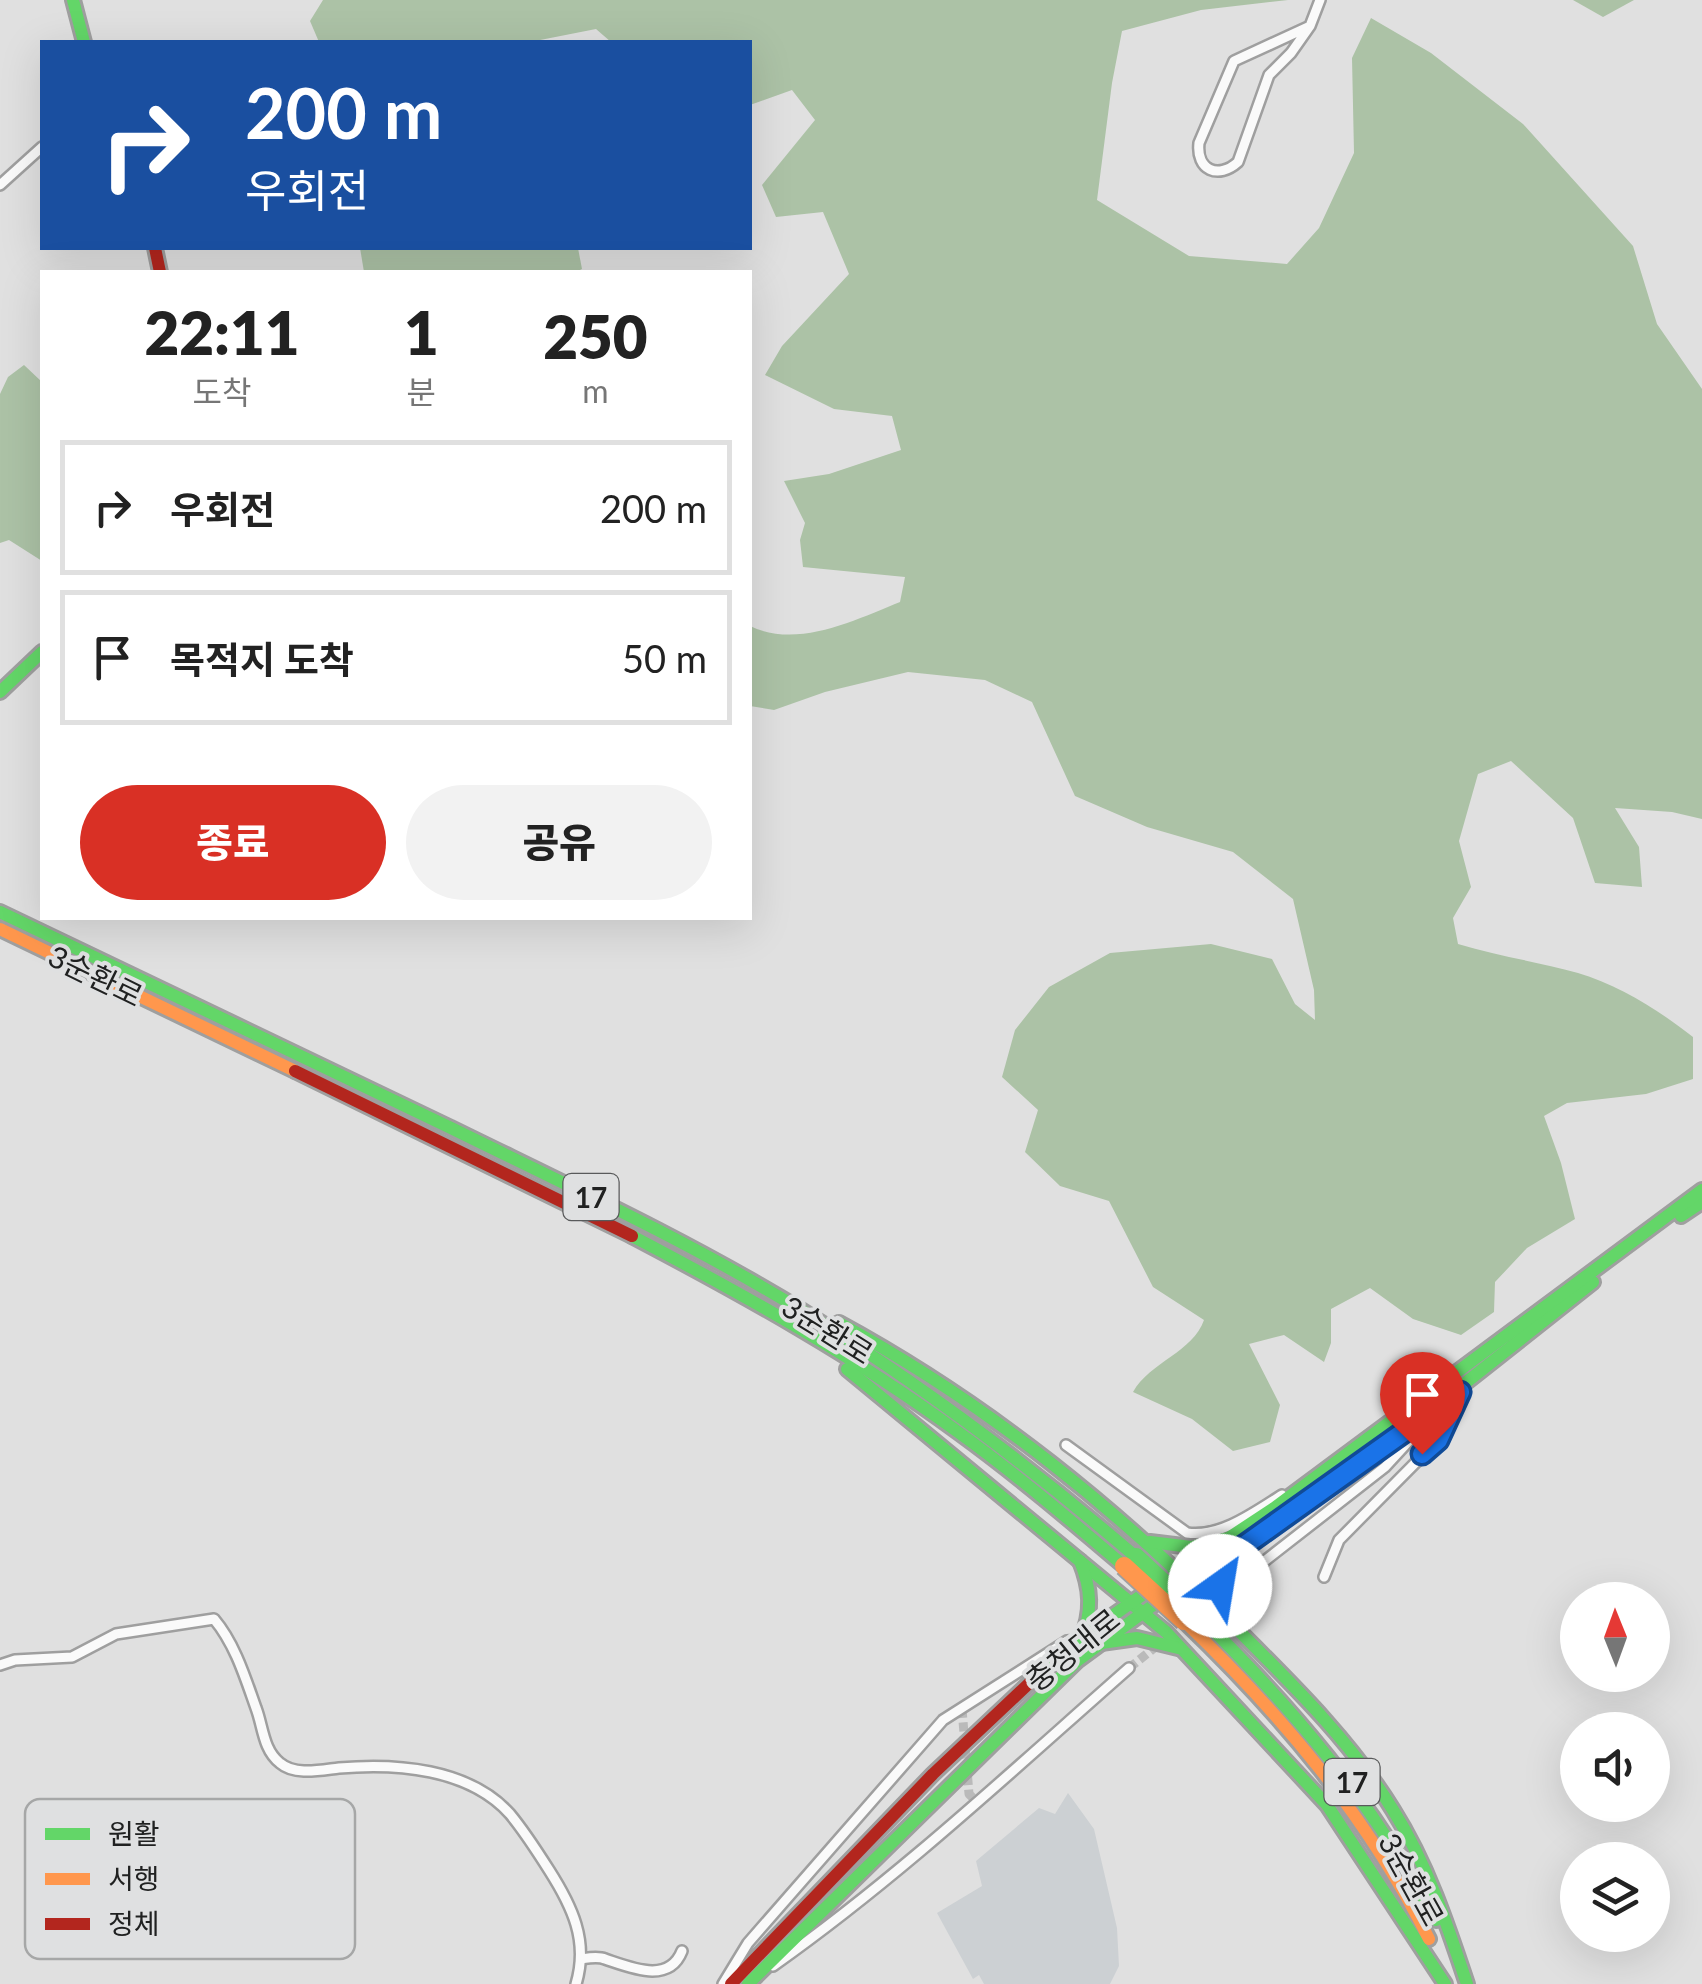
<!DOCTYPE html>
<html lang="ko">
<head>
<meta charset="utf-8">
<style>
	body { margin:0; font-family:Lato,"Noto Sans KR",sans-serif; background:#f2f2f2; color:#222; height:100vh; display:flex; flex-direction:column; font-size:38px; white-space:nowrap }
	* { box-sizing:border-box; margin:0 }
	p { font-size:32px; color:#767676 }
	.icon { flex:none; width:55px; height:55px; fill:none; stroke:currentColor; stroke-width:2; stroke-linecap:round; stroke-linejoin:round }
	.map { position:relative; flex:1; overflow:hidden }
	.panel { position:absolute; left:40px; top:270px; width:712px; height:650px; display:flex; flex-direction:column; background:#fff; border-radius:0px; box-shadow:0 10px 40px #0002 }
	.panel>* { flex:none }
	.hud { position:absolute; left:40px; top:40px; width:712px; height:210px; border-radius:0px; box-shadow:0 10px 40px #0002; background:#1a4fa0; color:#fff; overflow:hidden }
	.needle { width:65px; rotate:359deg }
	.tools { position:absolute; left:1560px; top:1582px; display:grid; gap:20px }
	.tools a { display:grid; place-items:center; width:110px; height:110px; border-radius:50%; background:#fff; box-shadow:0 10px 40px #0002; font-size:50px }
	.pin { position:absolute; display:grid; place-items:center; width:85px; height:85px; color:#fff; margin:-102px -42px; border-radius:50% 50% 50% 0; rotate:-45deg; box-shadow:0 0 10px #0007 }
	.pin .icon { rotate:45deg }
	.me { position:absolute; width:110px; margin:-55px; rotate:32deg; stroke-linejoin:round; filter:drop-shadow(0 0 8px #0008) }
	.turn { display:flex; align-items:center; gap:35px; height:210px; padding:0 40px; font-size:45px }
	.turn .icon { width:130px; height:130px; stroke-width:2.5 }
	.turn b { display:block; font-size:70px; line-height:85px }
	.eta { display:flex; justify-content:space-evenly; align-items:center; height:170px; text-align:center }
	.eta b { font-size:60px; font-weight:800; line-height:70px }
	.cta { display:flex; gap:20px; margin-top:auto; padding:20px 40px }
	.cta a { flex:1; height:115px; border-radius:60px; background:#d93025; color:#fff; font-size:40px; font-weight:800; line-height:115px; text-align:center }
	.cta a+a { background:#f2f2f2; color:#222 }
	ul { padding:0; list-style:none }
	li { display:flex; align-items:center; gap:30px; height:135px; margin:0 20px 15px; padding:0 20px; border:5px solid #e0e0e0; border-radius:0px }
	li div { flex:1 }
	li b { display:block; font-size:38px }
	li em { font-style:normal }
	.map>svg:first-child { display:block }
	.built { fill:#ccd0d3 }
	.forest { fill:#acc2a6 }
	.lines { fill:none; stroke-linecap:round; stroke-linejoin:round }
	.street-tunnel { stroke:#bababa; stroke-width:9; stroke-dasharray:9 4.5; stroke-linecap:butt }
	.street-casing { stroke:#9f9f9f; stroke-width:14 }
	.fast-casing { stroke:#9f9f9f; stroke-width:18 }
	.slow-casing { stroke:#9f9f9f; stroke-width:18 }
	.jam-casing { stroke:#9f9f9f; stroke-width:18 }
	.street { stroke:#fafafa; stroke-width:9 }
	.fast { stroke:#63d668; stroke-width:12 }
	.slow { stroke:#ff974d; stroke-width:12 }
	.jam { stroke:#b3261e; stroke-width:12 }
	.fast-bridge-casing { stroke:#9f9f9f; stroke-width:22; stroke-linecap:butt }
	.slow-bridge-casing { stroke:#9f9f9f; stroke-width:22; stroke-linecap:butt }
	.fast-bridge { stroke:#63d668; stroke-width:18 }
	.slow-bridge { stroke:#ff974d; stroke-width:18 }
	.route-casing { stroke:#114b97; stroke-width:25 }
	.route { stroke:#1a73e8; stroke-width:18 }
	.labels { text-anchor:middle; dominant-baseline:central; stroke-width:8; stroke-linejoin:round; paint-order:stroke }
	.shield { fill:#dfe0e1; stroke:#595a5b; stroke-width:2.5 }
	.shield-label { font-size:28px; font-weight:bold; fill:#202121 }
	.street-label { font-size:30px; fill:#202121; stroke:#dfe0e1 }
	.key { fill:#dfe0e1; stroke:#a6a7a7; stroke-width:2.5 }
	.key-label { font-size:28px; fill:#202121 }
</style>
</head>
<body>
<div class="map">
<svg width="1702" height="1984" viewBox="0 0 1702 1984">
	<rect width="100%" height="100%" fill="#e0e0e0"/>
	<!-- built -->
	<polygon class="built" points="1068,1793 1094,1829 1117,1928 1119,1966 1110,1984 984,1984 979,1975 973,1979 937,1913 982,1886 976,1861 1039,1808 1055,1814"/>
	<!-- forest -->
	<g class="forest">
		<path d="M323,0h965l-87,10 -79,21 -10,52 -15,117 92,56 98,8 32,-36 35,-75 -2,-95 19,-40 60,35 92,71 110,122 24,78 45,65v430l-30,-7 -57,-4 24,39 3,40 -47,-4 -22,-65 -62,-57 -33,13 -19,67 12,46 -18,31 5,26c40,12 80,18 120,29 41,12 82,38 115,64v42l-47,15 -79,9 -23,13 17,47 14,56 -48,29 -32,34 -1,30 -33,23 -48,-16 -43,-31 -39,21v34l-7,19 -40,-27 -35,9 31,61 -10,37 -37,9 -41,-32 -59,-27c17,-30 60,-40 71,-72l-51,-33 -44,-86 -49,-15 -35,-34 13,-42 -36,-33 13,-47 34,-43 61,-34 101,-9 61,15 23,45 20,16 -1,-30 -21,-91 -60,-47 -86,-25 -72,-31 -43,-94 -47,-22 -77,-8 -83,20 -51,18 -24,-4v-80c48,23 105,-6 150,-24l5,-25 -102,-10 -3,-27 5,-17 -21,-42 45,-7 72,-24 -9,-34 -58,-7 -69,-34 17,-29 67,-72 -26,-62 -47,5 -14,-32 53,-65 -23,-30 -42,15v-63h-139l-15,-13 -66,13h-211l-9,-21z"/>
		<polygon points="1573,0 1634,0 1603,17"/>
		<polygon points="360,248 578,248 582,269 576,272 364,272"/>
		<polygon points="24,365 42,382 42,561 9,540 0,543 0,394 8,377"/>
	</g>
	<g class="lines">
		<!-- street-tunnel -->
		<g class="street-tunnel">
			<polyline points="1221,1595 1253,1570"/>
			<polyline points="1129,1668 1158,1645"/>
			<polyline points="962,1709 969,1794 977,1802"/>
		</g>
		<defs>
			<g id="street">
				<path d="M1310,26l-76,35 -35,82c-3,27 19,37 39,19l31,-87 22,-22 19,-27 10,-26"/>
				<polyline points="0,185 42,147"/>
				<path d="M1066,1445l121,88c33,5 68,-21 95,-38"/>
				<polyline points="1253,1570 1385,1467 1432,1416"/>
				<polyline points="1324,1577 1339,1540 1438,1440 1460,1392"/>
				<path d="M0,1665l15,-5 57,-3 44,-23 98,-15c21,25 31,58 42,89 7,18 7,42 24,55 15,13 41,7 59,5 56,-5 130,0 171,46 14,17 27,37 39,56 23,36 40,71 27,114"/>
				<path d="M581,1959c7,-1 17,-3 24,0 27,9 64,25 77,-8"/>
				<path d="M773,1966c126,-89 240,-196 356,-298"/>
				<polyline points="723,1984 748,1943 943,1720 1067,1641 1078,1640"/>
			</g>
			<g id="fast">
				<polyline points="73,0 84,42"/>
				<polyline points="0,692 42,652"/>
				<path d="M0,912c151,72 301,144 451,216 118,58 237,113 350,182 118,73 229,156 335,247"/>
				<polyline points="1681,1216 1702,1202"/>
				<path d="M632,1236c112,59 224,121 326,196 58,42 112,88 166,134"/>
				<path d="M839,1323c151,82 280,188 401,309 55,55 112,111 153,178 34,54 54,114 74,174"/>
				<polyline points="847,1369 1166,1632 1327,1805 1445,1984"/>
				<polyline points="1397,1437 1593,1282"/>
				<polyline points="1150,1542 1191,1547 1232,1537"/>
				<path d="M1080,1561c11,27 13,51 1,78"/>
				<polyline points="1171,1576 1274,1508 1702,1190"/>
				<path d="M1195,1612c95,93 178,190 241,308"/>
				<polyline points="1226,1616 1221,1584 1234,1553"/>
				<polyline points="1101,1643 1137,1638 1178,1648"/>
				<polyline points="1040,1673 1095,1628 1155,1586"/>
				<polyline points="748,1984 1077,1661 1167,1595"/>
			</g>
			<g id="slow">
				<polyline points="0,929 295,1071"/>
				<path d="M1184,1621c99,95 183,195 245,318"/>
			</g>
			<g id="jam">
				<polyline points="155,248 160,272"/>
				<polyline points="295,1071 632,1236"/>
				<polyline points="1184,1585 1290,1514 1397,1437"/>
				<polyline points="731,1984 933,1774 1040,1673"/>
			</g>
		</defs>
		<!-- street casing -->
		<use href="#street" class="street-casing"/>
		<!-- fast casing -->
		<use href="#fast" class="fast-casing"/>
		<!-- slow casing -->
		<use href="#slow" class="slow-casing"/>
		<!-- jam casing -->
		<use href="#jam" class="jam-casing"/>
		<!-- street -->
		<use href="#street" class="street"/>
		<!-- fast -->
		<use href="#fast" class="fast"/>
		<!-- slow -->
		<use href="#slow" class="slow"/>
		<!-- jam -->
		<use href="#jam" class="jam"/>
		<defs>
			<polyline id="fast-bridge" points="1136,1557 1195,1612"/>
			<polyline id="slow-bridge" points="1124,1566 1184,1621"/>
		</defs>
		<!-- fast-bridge casing -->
		<use href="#fast-bridge" class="fast-bridge-casing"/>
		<!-- slow-bridge casing -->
		<use href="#slow-bridge" class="slow-bridge-casing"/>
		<!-- fast-bridge -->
		<use href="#fast-bridge" class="fast-bridge"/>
		<!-- slow-bridge -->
		<use href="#slow-bridge" class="slow-bridge"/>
	</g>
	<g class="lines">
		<defs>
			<polyline id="route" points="1220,1586 1223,1570 1234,1553 1460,1392 1438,1440 1422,1454"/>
		</defs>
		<!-- route casing -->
		<use href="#route" class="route-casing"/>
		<!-- route -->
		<use href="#route" class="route"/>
	</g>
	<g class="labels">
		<!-- shield labels -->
		<g class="shield">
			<rect x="563.5" y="1174" width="55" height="46" rx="8"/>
			<rect x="1324.5" y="1759" width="55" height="46" rx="8"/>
		</g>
		<g class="shield-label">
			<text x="591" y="1197">17</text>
			<text x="1352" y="1782">17</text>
		</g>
		<!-- street labels -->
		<g class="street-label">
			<text transform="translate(96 975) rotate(26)">3순환로</text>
			<text transform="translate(828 1329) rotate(32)">3순환로</text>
			<text transform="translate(1072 1649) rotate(-39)">충청대로</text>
			<text transform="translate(1412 1879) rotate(61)">3순환로</text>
		</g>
	</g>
	<!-- legend -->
	<rect x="25" y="1799" width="330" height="160" rx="15" class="key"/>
	<rect x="45" y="1828" width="45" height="12" fill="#63d668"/>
	<rect x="45" y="1873" width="45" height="12" fill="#ff974d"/>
	<rect x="45" y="1918" width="45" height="12" fill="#b3261e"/>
	<g class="key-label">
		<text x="108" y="1844">원활</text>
		<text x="108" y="1889">서행</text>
		<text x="108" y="1934">정체</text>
	</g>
</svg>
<div class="tools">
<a><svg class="needle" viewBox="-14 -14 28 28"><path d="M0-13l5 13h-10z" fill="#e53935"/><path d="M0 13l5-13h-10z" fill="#767676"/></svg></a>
<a><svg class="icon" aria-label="sound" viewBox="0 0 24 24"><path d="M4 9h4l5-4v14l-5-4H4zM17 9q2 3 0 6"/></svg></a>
<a><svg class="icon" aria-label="layers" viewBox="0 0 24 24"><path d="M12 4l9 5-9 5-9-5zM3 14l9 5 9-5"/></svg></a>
</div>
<div class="pin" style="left:1422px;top:1454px;background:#d93025"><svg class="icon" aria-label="arrive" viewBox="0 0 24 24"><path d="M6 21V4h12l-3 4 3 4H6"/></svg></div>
<svg class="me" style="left:1220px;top:1586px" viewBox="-20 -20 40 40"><circle r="19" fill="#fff"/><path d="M0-13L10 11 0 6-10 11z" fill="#1a73e8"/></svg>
<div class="hud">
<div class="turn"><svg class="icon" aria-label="right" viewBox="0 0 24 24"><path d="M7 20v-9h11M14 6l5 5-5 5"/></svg><div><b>200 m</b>우회전</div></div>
</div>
<section class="panel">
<div class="eta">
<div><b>22:11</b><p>도착</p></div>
<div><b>1</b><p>분</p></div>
<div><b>250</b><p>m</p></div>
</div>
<ul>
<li><svg class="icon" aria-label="right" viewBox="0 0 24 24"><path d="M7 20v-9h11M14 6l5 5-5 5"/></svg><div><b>우회전</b></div><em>200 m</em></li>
<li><svg class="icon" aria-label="arrive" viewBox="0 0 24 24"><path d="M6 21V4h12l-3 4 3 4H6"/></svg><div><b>목적지 도착</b></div><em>50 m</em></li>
</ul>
<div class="cta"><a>종료</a><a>공유</a></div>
</section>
</div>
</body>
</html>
